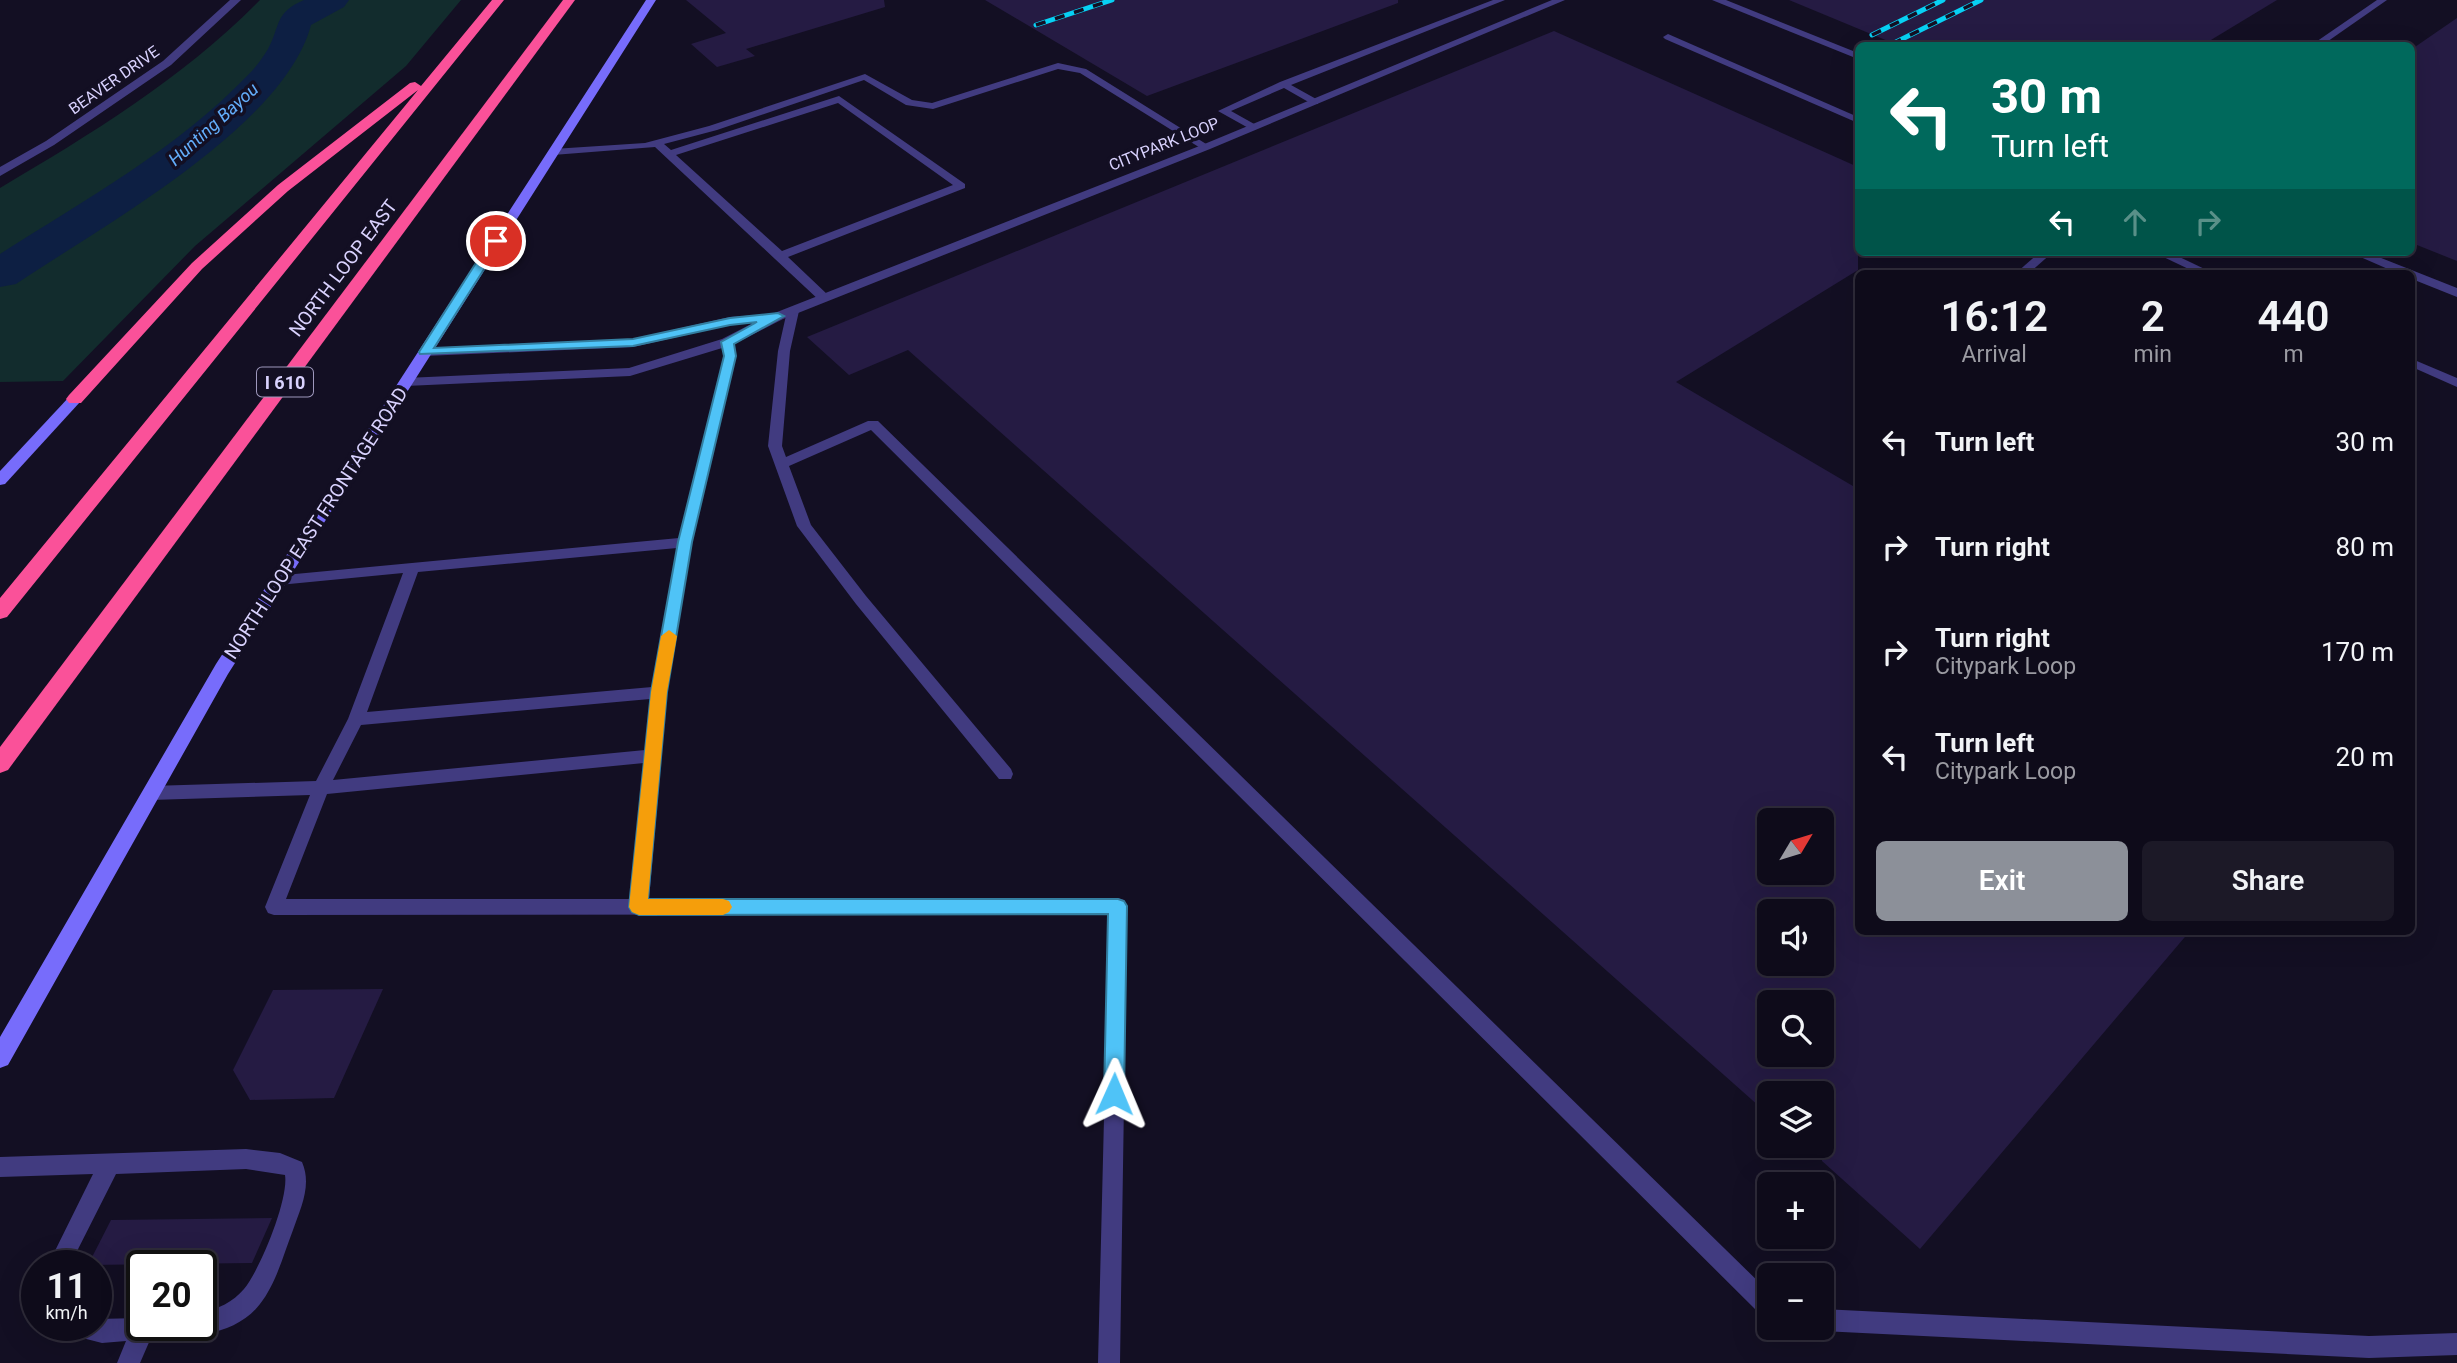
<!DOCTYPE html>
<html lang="en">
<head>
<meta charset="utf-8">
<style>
	body { margin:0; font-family:Roboto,sans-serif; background:#1c1927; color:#f1f3f6; height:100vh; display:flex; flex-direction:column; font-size:26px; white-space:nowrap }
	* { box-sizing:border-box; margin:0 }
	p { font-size:23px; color:#9b9ba2 }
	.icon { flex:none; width:38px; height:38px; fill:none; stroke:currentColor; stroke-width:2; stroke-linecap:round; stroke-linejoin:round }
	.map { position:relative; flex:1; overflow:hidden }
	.details { position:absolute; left:1855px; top:270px; width:560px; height:665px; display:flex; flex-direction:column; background:#0e0b1a; border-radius:10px; box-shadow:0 7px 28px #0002,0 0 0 2px #2e2b39 }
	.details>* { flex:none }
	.hud { position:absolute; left:1855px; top:42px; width:560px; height:214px; border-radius:10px; box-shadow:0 7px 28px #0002,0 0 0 2px #2e2b39; background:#00695c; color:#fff; overflow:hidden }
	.needle { width:46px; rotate:52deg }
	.buttons { position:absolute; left:1757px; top:808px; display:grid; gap:14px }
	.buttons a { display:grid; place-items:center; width:77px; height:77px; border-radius:10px; background:#0e0b1a; box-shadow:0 7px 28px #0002,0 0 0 2px #2e2b39; font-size:35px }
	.speed { position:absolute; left:21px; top:1250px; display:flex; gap:14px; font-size:35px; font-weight:700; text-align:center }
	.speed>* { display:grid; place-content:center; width:91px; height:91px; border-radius:50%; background:#0e0b1a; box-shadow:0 7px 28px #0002,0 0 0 2px #2e2b39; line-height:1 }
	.speed small { font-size:18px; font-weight:400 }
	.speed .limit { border:4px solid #111; border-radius:10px; background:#fff; color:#111 }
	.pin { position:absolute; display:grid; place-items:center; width:60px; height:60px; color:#fff; margin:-30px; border:4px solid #fff; border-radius:50%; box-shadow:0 2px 7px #0007 }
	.me { position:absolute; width:77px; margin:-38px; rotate:1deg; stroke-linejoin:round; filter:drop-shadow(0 0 5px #0008) }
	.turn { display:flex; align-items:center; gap:24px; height:147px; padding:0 21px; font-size:32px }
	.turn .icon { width:91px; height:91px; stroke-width:2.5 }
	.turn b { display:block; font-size:49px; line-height:60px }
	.lanes { display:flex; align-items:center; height:66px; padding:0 21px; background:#0003; justify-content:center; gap:35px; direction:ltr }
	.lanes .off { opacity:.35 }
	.eta { display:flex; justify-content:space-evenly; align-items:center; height:119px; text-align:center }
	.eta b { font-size:42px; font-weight:600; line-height:49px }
	.cta { display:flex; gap:14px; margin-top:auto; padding:14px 21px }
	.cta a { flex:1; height:80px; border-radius:10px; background:#8c9099; color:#fff; font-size:28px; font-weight:600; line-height:80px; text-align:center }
	.cta a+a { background:#1c1927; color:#f1f3f6 }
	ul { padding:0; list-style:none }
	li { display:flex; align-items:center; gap:21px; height:105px; padding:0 21px }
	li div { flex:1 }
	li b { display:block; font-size:26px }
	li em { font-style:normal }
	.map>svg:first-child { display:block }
	.green { fill:#122c2d }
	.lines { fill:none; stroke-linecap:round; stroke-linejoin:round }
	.river { fill:#0d1f43; fill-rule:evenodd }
	.building { fill:#251b43; fill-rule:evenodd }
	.lane { fill:#413b80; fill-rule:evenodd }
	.street { fill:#413b80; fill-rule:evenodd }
	.secondary { fill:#776cfb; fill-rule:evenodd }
	.highway { fill:#fa5199; fill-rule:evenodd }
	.rail-casing { stroke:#07d1f4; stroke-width:5 }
	.rail { stroke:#130f23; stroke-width:3.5; stroke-dasharray:10; stroke-linecap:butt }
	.route { fill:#4fc3f7; stroke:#337fa1; stroke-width:2 }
	.slow { fill:#f59e0b }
	.labels { text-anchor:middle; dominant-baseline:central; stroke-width:7; stroke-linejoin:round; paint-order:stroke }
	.far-street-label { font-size:16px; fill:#d9d2fe; stroke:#130f23 }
	.far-water-label { font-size:18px; font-style:italic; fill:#63adfa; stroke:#130f23 }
	.shield { fill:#130f23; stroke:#9e98bc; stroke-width:2 }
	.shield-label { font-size:18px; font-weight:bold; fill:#d9d2fe }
	.street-label { font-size:19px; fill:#d9d2fe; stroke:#130f23 }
</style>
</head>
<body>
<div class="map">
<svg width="2457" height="1363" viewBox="0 0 2457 1363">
	<rect width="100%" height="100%" fill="#130f23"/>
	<!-- green -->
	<path class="green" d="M260,0h201l-55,66 -211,180 -132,135 -63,1v-194c90,-53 186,-112 260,-188z"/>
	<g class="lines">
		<!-- river -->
		<path class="river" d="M304,0h45l-5,7 -33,18c-27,102 -209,201 -295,259l-16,3v-33c86,-55 177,-105 248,-179 8,-8 14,-16 20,-26 13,-24 6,-36 36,-49z"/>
	</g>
	<!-- building -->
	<g class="building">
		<polygon points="686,0 884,0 885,7 746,49 755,56 717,67 691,44 726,33"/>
		<polygon points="985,0 1398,0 1398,3 1147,96"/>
		<polygon points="1789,0 2277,0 2201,46 1900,46"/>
		<polygon points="2457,18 2457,261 2412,243 2412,49"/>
		<path d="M1554,31l304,136v103l-182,112 182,107v442h332l-270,318 -98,-88v-67h-53v21l-861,-765 -59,25 -42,-38zM1769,821h53v52h-53zM1769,912h53v52h-53zM1769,1003h53v52h-53z"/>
		<polygon points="383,989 334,1098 250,1100 233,1070 273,990"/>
		<polygon points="272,1218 252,1263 88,1265 111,1220"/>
	</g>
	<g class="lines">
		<!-- lane -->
		<g class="lane">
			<polygon points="1493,0 1505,0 1291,85 1318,100 1318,104 1312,104 1284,88 1231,111 1256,125 1256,129 1252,130 1218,111 1280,82"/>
			<polygon points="2377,0 2387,0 2321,46 2310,46"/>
			<polygon points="1668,34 1858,117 1858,123 1665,39 1663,37"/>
			<path d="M1058,63l28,6 125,78 -9,2 -122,-76 -22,-4 -125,40 -27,-4 -42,-25 -147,50 -53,14 7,6 168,-54 126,88v4l-177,69 40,38 2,3 -6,4 -4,-1 -165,-154 -102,8 -5,-3 5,-3 92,-6 64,-17 156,-52 47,26 20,3zM838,103l115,82 -171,66 -106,-96z"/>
			<polygon points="2040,252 2053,252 2029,273 2016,273"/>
			<polygon points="2153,252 2169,252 2213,273 2197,273"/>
			<polygon points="793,307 799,311 790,351 782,446 786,457 868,421 878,421 1769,1292 1769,1318 1761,1315 871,430 789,466 811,525 866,596 1011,769 1013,774 1011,779 999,779 856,604 797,526 768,446 778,351 787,311"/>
			<path d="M727,338l6,4 3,14 -44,186 -25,150 -18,207 469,-1 6,2 3,6 -7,457h-22l11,-449 -835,1 -6,-2 -3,-6 45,-112 -159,5 -6,-2 -2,-5 2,-5 6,-2 165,-5 32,-62 55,-146 -124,12 -7,-5 2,-4 405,-38 45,-182 -3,-14zM677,548l-25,139 -285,25 51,-140zM650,699l-5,51 -312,30 28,-55zM644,763l-13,136h-345l41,-105z"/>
			<polygon points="2412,359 2457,378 2457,387 2412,367"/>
			<path d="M246,1149l34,4 22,9c10,23 -1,45 -9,68 -9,23 -17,54 -33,74 -25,33 -73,33 -110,36l-10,23h-23l9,-22 -24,2 -39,-10 -3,-8h36v-6l46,-1v7h59v-12c17,-4 32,-11 43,-24 16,-19 45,-90 41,-114l-39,-6 -130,5 -46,91h-22l45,-91 -93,3v-20z"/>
			<polygon points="1822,1309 2369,1336 2457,1333 2457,1355 2369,1358 1822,1331 1815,1328 1822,1328"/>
		</g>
		<!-- street -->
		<g class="street">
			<polygon points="230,0 241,0 171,65 54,145 0,176 0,167 46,141 163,61"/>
			<polygon points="1552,0 1565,0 1210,149 783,319 732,345 630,376 406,386 399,382 406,378 629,368 722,339 755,322 730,325 633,347 425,356 418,352 425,348 633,339 730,317 772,314 1202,145"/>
			<polygon points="1712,0 1726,0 1858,53 1858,59"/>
			<polygon points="2349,252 2366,252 2457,288 2457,297 2412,279 2412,273 2397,273"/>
		</g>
		<!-- secondary -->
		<g class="secondary">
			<polygon points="646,0 656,0 228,674 8,1065 0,1068 0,1037 216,664"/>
			<polygon points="75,395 80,396 80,402 5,484 0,485 0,471 70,396"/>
		</g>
		<!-- highway -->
		<g class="highway">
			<polygon points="492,0 504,0 7,617 0,619 0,598 418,90 288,191 202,269 81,403 69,403 66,399 69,395 192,263 278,185 410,83 415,82 421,86"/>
			<polygon points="563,0 575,0 8,770 0,773 0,747"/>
		</g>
		<defs>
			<g id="rail">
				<polyline points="1036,25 1112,0"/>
				<polyline points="1872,35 1943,0"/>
				<polyline points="1892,44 1981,0"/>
			</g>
		</defs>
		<!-- rail casing -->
		<use href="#rail" class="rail-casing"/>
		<!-- rail -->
		<use href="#rail" class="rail"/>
	</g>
	<!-- route -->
	<polygon class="route" points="496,237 502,241 434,348 633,339 730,318 778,313 784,316 734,344 736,356 692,542 667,692 648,899 1118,899 1124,901 1127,906 1124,1094 1121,1101 1114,1104 1107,1101 1104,1094 1108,914 639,915 632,912 629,907 651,692 678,542 724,356 721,342 757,322 730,325 633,346 420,354 419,352 490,241"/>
	<!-- slow -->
	<polygon class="slow" points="669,630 677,636 667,692 648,899 723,899 729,901 732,907 729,912 723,915 639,915 632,912 629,907 651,692 661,636"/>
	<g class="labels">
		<!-- far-street labels -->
		<g class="far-street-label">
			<text transform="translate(114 80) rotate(-35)">BEAVER DRIVE</text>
			<text transform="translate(1164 144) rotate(-22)">CITYPARK LOOP</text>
		</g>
		<!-- far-water labels -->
		<g class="far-water-label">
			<text transform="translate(213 124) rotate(-42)">Hunting Bayou</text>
		</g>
		<!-- shield labels -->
		<rect class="shield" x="257" y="367.5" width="56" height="29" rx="5"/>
		<g class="shield-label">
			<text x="285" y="382">I 610</text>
		</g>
		<!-- street labels -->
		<g class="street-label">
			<text transform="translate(343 268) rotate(-53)">NORTH LOOP EAST</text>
			<text transform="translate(316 523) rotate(-57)">NORTH LOOP EAST FRONTAGE ROAD</text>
		</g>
	</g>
</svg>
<div class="buttons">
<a><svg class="needle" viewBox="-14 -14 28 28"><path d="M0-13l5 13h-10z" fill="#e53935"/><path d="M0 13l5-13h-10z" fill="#9b9ba2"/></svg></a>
<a><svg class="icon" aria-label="sound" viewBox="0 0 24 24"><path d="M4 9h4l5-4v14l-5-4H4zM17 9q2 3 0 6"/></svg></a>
<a><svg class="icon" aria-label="search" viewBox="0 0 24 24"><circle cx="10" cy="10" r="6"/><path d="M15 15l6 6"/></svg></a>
<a><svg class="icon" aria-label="layers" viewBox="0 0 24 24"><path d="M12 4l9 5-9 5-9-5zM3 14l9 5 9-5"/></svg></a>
<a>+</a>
<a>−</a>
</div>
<div class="speed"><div>11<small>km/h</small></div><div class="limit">20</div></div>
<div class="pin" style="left:496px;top:241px;background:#d93025"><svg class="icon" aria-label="arrive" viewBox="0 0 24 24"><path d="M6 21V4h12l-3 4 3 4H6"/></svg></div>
<svg class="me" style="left:1114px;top:1094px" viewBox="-20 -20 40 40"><path d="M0-17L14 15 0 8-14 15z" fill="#4fc3f7" stroke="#fff" stroke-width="4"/></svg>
<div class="hud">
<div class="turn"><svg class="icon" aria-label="left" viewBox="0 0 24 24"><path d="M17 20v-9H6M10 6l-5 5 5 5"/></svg><div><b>30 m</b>Turn left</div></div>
<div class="lanes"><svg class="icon" aria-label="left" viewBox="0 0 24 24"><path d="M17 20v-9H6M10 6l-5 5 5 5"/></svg><svg class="icon off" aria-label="ahead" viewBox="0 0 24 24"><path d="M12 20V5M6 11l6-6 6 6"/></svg><svg class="icon off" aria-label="right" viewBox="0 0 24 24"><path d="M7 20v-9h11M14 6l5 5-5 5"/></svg></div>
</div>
<section class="details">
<div class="eta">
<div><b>16:12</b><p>Arrival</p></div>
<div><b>2</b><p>min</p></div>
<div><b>440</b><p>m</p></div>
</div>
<ul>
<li><svg class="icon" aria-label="left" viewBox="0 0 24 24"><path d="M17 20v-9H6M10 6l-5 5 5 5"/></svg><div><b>Turn left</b></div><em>30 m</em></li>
<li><svg class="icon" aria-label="right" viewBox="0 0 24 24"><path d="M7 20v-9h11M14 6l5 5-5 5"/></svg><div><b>Turn right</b></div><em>80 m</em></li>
<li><svg class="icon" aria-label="right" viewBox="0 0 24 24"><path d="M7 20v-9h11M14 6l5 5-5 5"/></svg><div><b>Turn right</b><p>Citypark Loop</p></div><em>170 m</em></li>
<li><svg class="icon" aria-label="left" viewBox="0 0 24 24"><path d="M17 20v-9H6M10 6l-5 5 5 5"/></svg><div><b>Turn left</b><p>Citypark Loop</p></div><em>20 m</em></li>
</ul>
<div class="cta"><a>Exit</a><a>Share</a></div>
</section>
</div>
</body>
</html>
